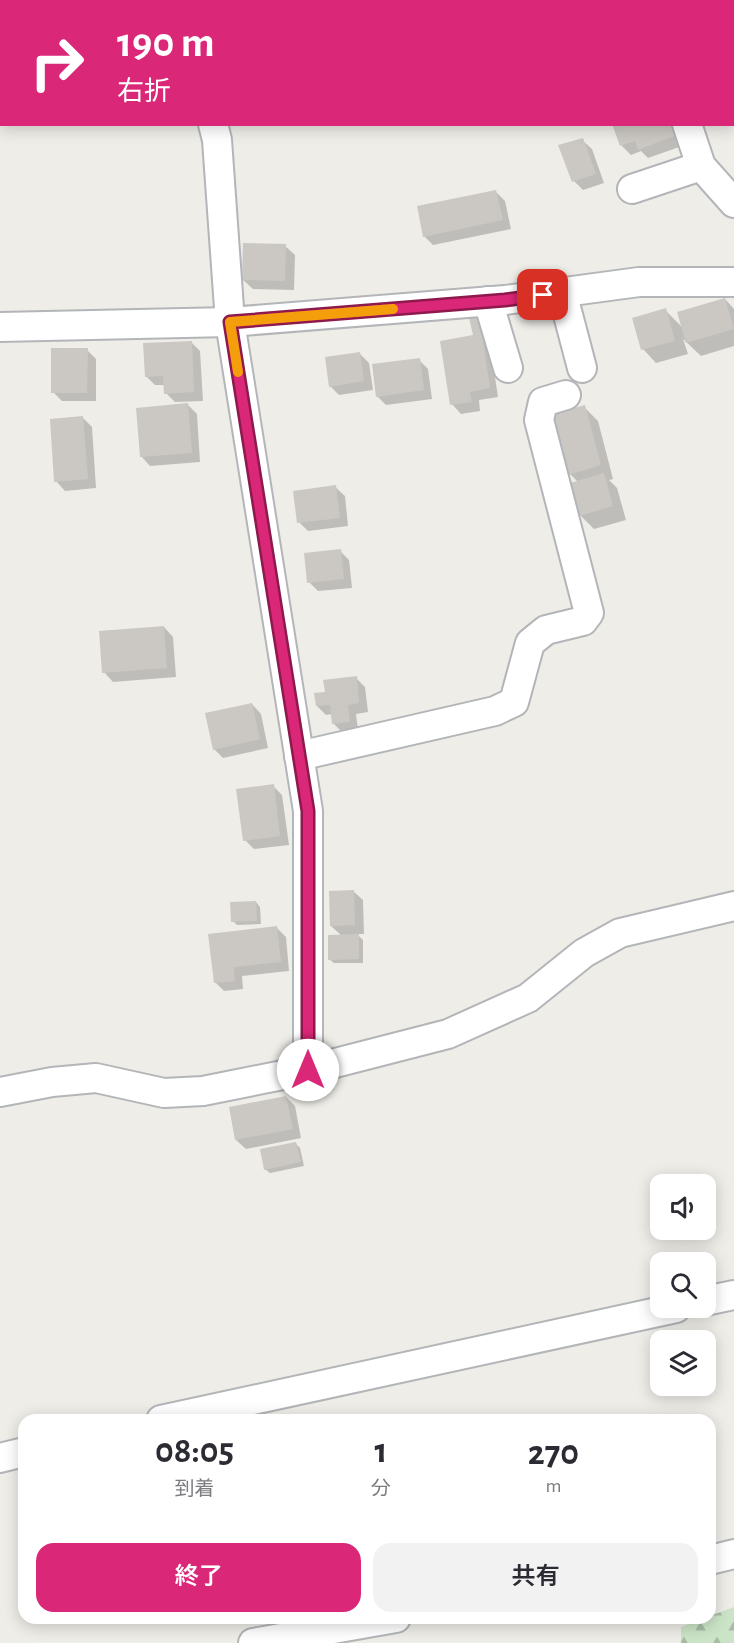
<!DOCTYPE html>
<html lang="ja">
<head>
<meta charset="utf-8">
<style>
	body { margin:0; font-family:"Alegreya Sans","Noto Sans JP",sans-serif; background:#f2f2f3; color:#2b2b33; height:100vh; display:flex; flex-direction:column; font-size:22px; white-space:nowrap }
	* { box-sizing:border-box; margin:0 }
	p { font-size:20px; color:#7c7c81 }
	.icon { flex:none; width:33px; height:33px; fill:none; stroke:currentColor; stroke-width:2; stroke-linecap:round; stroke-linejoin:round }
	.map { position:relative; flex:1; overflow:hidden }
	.drawer { position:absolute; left:18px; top:1414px; width:698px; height:210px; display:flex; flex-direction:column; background:#fff; border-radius:18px; box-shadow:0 3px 15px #0003 }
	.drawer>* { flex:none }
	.banner { position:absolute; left:0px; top:0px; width:735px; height:126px; box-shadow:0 3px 15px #0003; background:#db2777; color:#fff; overflow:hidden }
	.fabs { position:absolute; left:650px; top:1174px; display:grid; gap:12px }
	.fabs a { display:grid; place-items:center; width:66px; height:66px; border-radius:12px; background:#fff; box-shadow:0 3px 15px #0003; font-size:30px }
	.pin { position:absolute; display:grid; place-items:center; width:51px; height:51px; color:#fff; margin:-26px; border-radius:12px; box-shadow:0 3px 9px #0006 }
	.me { position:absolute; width:66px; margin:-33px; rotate:0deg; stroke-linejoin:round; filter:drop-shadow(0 0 4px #0008) }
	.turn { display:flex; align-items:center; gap:21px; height:126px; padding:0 18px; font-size:27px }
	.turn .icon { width:78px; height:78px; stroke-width:2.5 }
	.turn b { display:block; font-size:42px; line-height:51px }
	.eta { display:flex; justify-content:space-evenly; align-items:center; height:102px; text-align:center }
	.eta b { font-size:36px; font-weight:600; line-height:42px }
	.primary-button { display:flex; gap:12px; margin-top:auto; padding:12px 18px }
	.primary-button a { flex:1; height:69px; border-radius:18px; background:#db2777; color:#fff; font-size:24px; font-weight:600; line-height:69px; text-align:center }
	.primary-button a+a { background:#f2f2f3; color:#2b2b33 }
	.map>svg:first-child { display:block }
	.forest { fill:url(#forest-firs) }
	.shadow { fill:#0003 }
	.building { fill:#cbc8c4 }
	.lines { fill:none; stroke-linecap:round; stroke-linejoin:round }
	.minor-casing { stroke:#b3b5b8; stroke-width:32 }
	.minor { stroke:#fff; stroke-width:28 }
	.route-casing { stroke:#8e194d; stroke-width:15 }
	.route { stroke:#db2777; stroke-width:10 }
	.slow { stroke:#f59e0b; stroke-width:10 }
</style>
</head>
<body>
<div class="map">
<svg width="734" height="1643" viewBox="0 0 734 1643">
	<defs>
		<pattern id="forest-firs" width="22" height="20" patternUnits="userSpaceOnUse" patternTransform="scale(1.5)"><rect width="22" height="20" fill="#cbe4c7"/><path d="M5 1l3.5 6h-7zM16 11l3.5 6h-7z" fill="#a8bca5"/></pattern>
	</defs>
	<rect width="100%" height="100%" fill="#efede8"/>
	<!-- forest -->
	<polygon class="forest" points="734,1607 734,1643 681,1643 681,1627 703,1619 710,1618 710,1616"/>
	<!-- shadow -->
	<g class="shadow">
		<polygon points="499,0 518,0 514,2"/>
		<polygon points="715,0 734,0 734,46 734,2 711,2"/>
		<polygon points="614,124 678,124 685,145 648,158 641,151 631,155 622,146"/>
		<polygon points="582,140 592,149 604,183 583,190 574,181"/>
		<polygon points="496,192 505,201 511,229 433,245 424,236"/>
		<polygon points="285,246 295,255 294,290 253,289 243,280"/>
		<polygon points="725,299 734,309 734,346 701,356 683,339 688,354 656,363 643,349 665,310 682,327"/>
		<polygon points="471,319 491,350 498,397 479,400 480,411 461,414 452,404 474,337"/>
		<polygon points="191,342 200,351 203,401 175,402 166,393 165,385 155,385 146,376"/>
		<polygon points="87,350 96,359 96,401 62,401 53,392"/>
		<polygon points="360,354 369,363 373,390 339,395 330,386"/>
		<polygon points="419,360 428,369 432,399 386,405 377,396"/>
		<polygon points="188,405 197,414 200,462 150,466 141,456"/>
		<polygon points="584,407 598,421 613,479 609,480 617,488 626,520 594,529 580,515 578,482 570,474"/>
		<polygon points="83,418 92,427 96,488 65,491 56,481"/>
		<polygon points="335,487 345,496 348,526 308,531 299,522"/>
		<polygon points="340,551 349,560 352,588 318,591 309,582"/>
		<polygon points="164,627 173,637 176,677 113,682 104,672"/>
		<polygon points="356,678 365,687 368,712 356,714 358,730 342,732 333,723 332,714 326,715 317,706"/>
		<polygon points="252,704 261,714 268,748 223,758 214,749"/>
		<polygon points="273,786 282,795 289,845 254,849 245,840"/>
		<polygon points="353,891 363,900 364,934 357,934 363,940 363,963 334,963 329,959 342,936 331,926"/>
		<polygon points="256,902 260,907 261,924 237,925 233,921"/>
		<polygon points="277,928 286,937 289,971 242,976 243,989 224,991 215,982"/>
		<polygon points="286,1097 295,1106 301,1138 246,1149 236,1140"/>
		<polygon points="296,1144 300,1148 304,1166 270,1173 265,1169"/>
	</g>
	<!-- building -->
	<g class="building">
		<polygon points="612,124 673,124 677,135 638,150 635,141 620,146"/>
		<polygon points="583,138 596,174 572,182 558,145"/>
		<polygon points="496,190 503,220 423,237 417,206"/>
		<polygon points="243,243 286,244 285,281 242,280"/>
		<polygon points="725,298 734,329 686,343 677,312"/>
		<polygon points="666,308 675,341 641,350 632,318"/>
		<polygon points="489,314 493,339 483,341 490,388 470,392 472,402 450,405 440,341 473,335 469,318"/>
		<polygon points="192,341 194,392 164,394 163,376 145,377 143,343"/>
		<polygon points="51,348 88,348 87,393 51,393"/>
		<polygon points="360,352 364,381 329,387 325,357"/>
		<polygon points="420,358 424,390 376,397 372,364"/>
		<polygon points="188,403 192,453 140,457 136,408"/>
		<polygon points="585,405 601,465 568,475 552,414"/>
		<polygon points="83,416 88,479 54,482 50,419"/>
		<polygon points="604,473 613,506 579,516 570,483"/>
		<polygon points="336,485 340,518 297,523 293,491"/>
		<polygon points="341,549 344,579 307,583 304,553"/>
		<polygon points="164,626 167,668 102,673 99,631"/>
		<polygon points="357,676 359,703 348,705 350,722 332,724 330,705 316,706 314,693 325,692 323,680"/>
		<polygon points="252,703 260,739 213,750 205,713"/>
		<polygon points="274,784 280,836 243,841 236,789"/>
		<polygon points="354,890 355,925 330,926 329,891"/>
		<polygon points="256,901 257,921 231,922 230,902"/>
		<polygon points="277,926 281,962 234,967 235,981 214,983 208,934"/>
		<polygon points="359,934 359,959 328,960 328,935"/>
		<polygon points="286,1096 293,1129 235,1140 229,1107"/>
		<polygon points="296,1142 301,1162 264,1170 260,1149"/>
	</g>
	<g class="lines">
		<defs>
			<g id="minor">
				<polyline points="639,0 639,2"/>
				<polyline points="204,2 204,0"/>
				<polyline points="213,124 217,140 230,322 308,811 308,1070"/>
				<polyline points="687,124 701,166 734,203"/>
				<polyline points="632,189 701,166"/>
				<polyline points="562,292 582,368"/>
				<polyline points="488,301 508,368"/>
				<polyline points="0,327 230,322 505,300 639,282 734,282"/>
				<polyline points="299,756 495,711 514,702 530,643 546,630 583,621 589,613 539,420 543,402 566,395"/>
				<polyline points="0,1092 52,1082 96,1078 164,1093 203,1091 308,1070 448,1034 528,998 584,953 620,933 734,906"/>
				<polyline points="705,1301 734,1295"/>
				<polyline points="161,1420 676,1308"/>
				<polyline points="0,1458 24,1452"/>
				<polyline points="710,1560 734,1554"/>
				<polyline points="253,1643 396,1618"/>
			</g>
		</defs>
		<!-- minor casing -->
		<use href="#minor" class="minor-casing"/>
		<!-- minor -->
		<use href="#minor" class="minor"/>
	</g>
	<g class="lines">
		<defs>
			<polyline id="route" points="308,1070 308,811 230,322 505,300 543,295"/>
		</defs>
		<!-- route casing -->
		<use href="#route" class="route-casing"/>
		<!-- route -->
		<use href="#route" class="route"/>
		<!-- slow -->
		<polyline class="slow" points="238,372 230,322 393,309"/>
	</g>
</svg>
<div class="fabs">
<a><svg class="icon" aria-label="sound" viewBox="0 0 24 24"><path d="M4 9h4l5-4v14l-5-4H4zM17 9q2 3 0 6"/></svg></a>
<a><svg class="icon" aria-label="search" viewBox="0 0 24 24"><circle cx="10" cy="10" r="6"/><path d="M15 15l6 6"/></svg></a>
<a><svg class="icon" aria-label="layers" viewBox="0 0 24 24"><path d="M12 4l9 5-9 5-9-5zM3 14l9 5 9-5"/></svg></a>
</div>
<div class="pin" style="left:543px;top:295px;background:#d93025"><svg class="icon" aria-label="arrive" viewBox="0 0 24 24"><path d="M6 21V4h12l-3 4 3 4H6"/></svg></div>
<svg class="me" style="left:308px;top:1070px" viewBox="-20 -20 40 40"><circle r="19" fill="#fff"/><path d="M0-13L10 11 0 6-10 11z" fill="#db2777"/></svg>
<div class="banner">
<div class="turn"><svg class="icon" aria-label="right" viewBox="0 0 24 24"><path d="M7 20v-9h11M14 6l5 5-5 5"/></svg><div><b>190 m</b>右折</div></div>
</div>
<section class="drawer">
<div class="eta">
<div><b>08:05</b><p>到着</p></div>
<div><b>1</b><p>分</p></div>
<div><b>270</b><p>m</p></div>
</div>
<div class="primary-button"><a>終了</a><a>共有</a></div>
</section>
</div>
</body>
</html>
